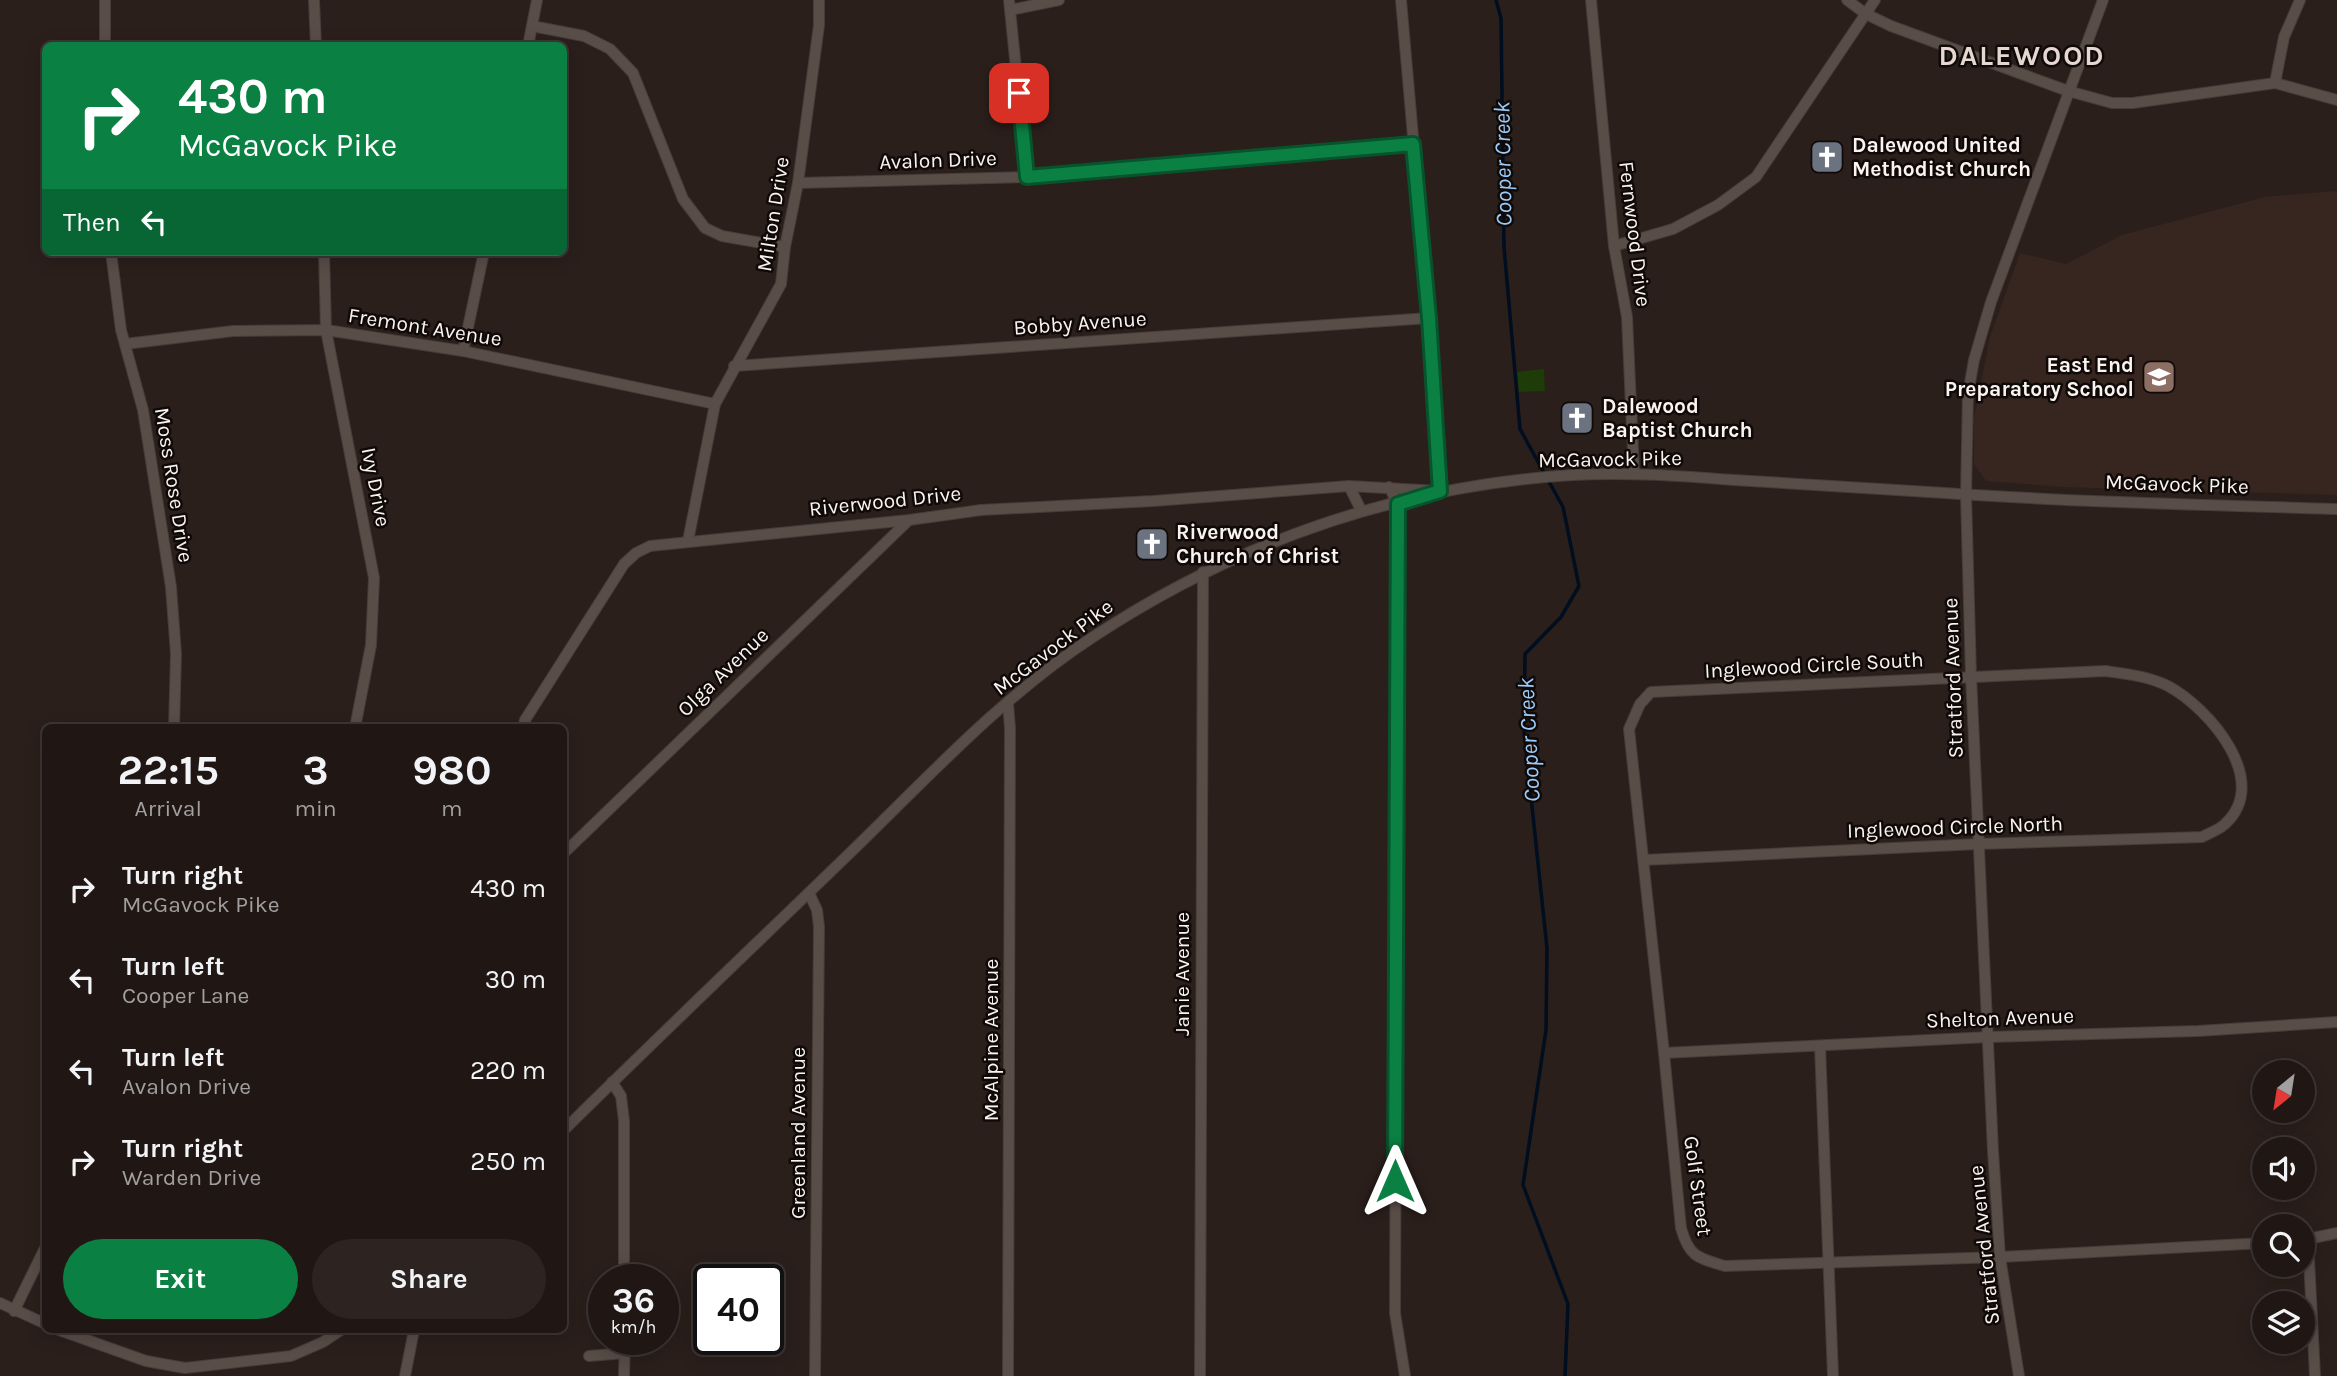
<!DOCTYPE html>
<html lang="en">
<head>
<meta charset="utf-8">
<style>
	body { margin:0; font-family:Karla,sans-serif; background:#2d2422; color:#f1f3f6; height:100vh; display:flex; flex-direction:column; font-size:26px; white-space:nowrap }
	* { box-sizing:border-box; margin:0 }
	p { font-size:23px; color:#a29fa0 }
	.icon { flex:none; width:38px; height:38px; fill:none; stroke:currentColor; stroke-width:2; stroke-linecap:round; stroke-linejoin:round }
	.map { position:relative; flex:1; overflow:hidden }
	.details { position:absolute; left:42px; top:724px; width:525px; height:609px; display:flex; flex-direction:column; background:#201714; border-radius:10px; box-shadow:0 4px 18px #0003,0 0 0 2px #3d3634 }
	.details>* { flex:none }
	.top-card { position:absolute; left:42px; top:42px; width:525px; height:214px; border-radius:10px; box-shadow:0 4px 18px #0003,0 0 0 2px #3d3634; background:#0b8043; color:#fff; overflow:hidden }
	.needle { width:46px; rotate:210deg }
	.tools { position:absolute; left:2252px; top:1060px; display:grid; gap:14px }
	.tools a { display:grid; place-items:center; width:63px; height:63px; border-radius:50%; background:#201714; box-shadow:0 4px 18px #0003,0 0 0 2px #3d3634; font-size:35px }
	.speed { position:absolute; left:588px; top:1264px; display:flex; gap:14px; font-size:35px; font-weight:700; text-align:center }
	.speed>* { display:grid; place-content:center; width:91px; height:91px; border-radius:50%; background:#201714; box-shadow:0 4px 18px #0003,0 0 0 2px #3d3634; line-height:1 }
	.speed small { font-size:18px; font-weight:400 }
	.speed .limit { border:4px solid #111; border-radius:10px; background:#fff; color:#111 }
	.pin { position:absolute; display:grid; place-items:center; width:60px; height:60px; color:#fff; margin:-30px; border-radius:14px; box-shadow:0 4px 10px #0006 }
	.me { position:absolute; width:77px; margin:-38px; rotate:0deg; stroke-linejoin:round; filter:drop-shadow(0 0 5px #0008) }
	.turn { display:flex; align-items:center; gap:24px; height:147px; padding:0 21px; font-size:32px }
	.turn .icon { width:91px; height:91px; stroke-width:2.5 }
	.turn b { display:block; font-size:49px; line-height:60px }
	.then { display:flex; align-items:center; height:66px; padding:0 21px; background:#0003; gap:14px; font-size:26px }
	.eta { display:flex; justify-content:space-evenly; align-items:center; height:119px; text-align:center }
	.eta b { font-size:42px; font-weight:700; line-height:49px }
	.action { display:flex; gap:14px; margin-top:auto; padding:14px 21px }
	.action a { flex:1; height:80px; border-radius:42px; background:#0b8043; color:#fff; font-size:28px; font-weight:700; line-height:80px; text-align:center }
	.action a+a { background:#2d2422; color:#f1f3f6 }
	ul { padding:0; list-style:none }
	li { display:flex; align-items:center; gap:21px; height:91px; padding:0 21px }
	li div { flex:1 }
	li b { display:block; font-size:26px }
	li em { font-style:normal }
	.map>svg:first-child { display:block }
	.built { fill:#36261f }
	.green { fill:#1e3c07 }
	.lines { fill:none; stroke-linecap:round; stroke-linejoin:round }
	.stream { stroke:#000e1f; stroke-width:3.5 }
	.minor-casing { stroke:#453c39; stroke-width:12 }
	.minor { stroke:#594d48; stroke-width:10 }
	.route-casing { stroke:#07532c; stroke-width:18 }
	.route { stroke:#0b8043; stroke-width:12 }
	.labels { text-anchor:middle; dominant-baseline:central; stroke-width:5; stroke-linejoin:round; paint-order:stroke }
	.poi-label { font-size:21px; font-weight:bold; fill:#faf3f0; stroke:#0f0a08; text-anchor:start }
	.street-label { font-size:21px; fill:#faf3f0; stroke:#0f0a08 }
	.water-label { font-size:23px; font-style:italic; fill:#9bcbfa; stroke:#0f0a08 }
	.district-label { font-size:28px; font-weight:bold; letter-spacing:2px; fill:#e6d7d1; stroke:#0f0a08 }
</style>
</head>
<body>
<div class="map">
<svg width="2337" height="1376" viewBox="0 0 2337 1376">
	<rect width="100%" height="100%" fill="#2a1f1b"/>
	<!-- built -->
	<polygon class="built" points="2337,191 2337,495 2061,487 1986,481 1974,464 1974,418 1990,337 2020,253 2066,264 2122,235 2265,197"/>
	<!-- green -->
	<polygon class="green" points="1544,369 1545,391 1519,392 1517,372"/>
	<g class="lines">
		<!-- stream -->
		<polyline class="stream" points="1496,0 1501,18 1504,247 1520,429 1563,507 1579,586 1561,617 1525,654 1524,731 1547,948 1546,1030 1523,1185 1568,1304 1565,1376"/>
		<defs>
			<g id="minor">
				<polyline points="105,0 105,46"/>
				<polyline points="314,0 316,46"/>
				<polyline points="1009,0 1027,177"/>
				<polyline points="1591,0 1614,246 1627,317 1634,473"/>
				<polyline points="1847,0 1866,14 1891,26 2068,91 2112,103 2133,103 2275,83 2337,100"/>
				<polyline points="1010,10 1059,0"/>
				<polyline points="532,26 584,36 610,49 633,73 683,199 705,228 722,236 785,247"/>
				<polyline points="528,46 537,0"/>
				<polyline points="2275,83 2284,37 2300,0"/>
				<polyline points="798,183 1027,177 1413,144"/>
				<polyline points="1614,246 1673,229 1718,205 1756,177 1875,0"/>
				<polyline points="111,252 121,330 143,410 171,587 176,654 174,728"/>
				<polyline points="324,252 326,330 374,578 371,645 355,728"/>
				<polyline points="125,344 233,331 326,330 463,351 715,404"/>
				<polyline points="463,351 484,252"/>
				<polyline points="734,366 1429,318"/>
				<polyline points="1349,486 1361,510"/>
				<polyline points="1389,487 1398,504 1395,1313 1405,1376"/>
				<polyline points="688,541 715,404 781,284 785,247 798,183 819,25 819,0"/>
				<polyline points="1008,704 1010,728 1008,1376"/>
				<polyline points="523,728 525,720 624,564 636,553 650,546 909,520 981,510 1153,501 1349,486 1439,491 1429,318 1401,0"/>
				<polyline points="564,853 909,520"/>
				<path d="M1644,860l334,-16 224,-7c7,-4 17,-7 23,-13 47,-43 -16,-116 -57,-138 -20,-10 -41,-12 -63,-15l-454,21 -11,12 -11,25 35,324 17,175c8,29 17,30 44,38l275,-9 264,-14"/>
				<polyline points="809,893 817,910 819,927 815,1376"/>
				<polyline points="1820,1046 1833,1376"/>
				<polyline points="1664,1053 1989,1037 2198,1031 2337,1022"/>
				<polyline points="612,1082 621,1096 624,1121 624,1279"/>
				<path d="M564,1130c95,-94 192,-186 289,-280 76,-74 151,-155 240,-213 146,-96 306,-151 480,-162 54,-3 108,1 161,5 70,4 141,9 211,13 130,9 261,12 392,16"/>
				<polyline points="2303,1240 2337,1233"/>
				<polyline points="2308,1240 2315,1376"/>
				<polyline points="0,1303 46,1324"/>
				<polyline points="14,1311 46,1246"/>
				<polyline points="59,1330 146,1361 185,1368 291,1356 323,1342 341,1330"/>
				<polyline points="589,1356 625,1353"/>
				<polyline points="405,1376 414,1330"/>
				<polyline points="624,1376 625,1339"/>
				<polyline points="1200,1376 1203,572"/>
				<polyline points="2019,1376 2000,1257 1993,1151 1971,676 1966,495 1968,394 1974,360 1991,302 2103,0"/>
			</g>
		</defs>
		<!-- minor casing -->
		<use href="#minor" class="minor-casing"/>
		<!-- minor -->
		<use href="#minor" class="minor"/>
	</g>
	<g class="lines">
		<defs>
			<polyline id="route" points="1019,93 1027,177 1413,144 1429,318 1440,491 1398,504 1395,1181"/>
		</defs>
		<!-- route casing -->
		<use href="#route" class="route-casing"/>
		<!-- route -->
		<use href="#route" class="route"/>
	</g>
	<!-- icons -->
	<defs>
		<symbol id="church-square" viewBox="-11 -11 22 22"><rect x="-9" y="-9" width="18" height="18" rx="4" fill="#6b7280" stroke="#0f0a08"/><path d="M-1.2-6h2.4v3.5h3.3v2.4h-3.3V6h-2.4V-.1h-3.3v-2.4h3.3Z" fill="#fff"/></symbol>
		<symbol id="school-square" viewBox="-11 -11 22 22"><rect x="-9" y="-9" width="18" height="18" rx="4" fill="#8d6e63" stroke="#0f0a08"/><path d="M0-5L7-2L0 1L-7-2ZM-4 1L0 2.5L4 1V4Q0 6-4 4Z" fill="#fff"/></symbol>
	</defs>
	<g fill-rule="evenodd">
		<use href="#church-square" x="1808" y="138" width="38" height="38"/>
		<use href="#school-square" x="2140" y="358" width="38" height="38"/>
		<use href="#church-square" x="1558" y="399" width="38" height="38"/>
		<use href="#church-square" x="1133" y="525" width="38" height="38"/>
	</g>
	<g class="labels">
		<!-- poi labels -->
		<g class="poi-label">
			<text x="1852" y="145">Dalewood United<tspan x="1852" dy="24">Methodist Church</tspan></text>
			<text x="2134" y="365" text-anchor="end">East End<tspan x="2134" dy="24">Preparatory School</tspan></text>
			<text x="1602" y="406">Dalewood<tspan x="1602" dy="24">Baptist Church</tspan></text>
			<text x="1176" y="532">Riverwood<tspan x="1176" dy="24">Church of Christ</tspan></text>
		</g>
		<!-- street labels -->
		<g class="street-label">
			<text transform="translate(938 160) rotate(-2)">Avalon Drive</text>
			<text transform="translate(773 214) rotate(-81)">Milton Drive</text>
			<text transform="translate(1635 234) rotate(83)">Fernwood Drive</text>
			<text transform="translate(1080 323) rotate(-4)">Bobby Avenue</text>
			<text transform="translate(425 327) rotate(9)">Fremont Avenue</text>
			<text transform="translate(1610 459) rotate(-1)">McGavock Pike</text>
			<text transform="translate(2177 484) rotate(2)">McGavock Pike</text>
			<text transform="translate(174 485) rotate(81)">Moss Rose Drive</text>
			<text transform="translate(376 487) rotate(79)">Ivy Drive</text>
			<text transform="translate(885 501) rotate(-6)">Riverwood Drive</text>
			<text transform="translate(1053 647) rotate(-37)">McGavock Pike</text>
			<text transform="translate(1814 665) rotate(-3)">Inglewood Circle South</text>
			<text transform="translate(723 672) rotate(-44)">Olga Avenue</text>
			<text transform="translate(1953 678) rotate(-92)">Stratford Avenue</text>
			<text transform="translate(1955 827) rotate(-2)">Inglewood Circle North</text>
			<text transform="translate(1182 974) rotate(-90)">Janie Avenue</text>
			<text transform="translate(2000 1018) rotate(-2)">Shelton Avenue</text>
			<text transform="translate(991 1040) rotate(-90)">McAlpine Avenue</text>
			<text transform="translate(798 1133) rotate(-90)">Greenland Avenue</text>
			<text transform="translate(1698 1186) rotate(82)">Golf Street</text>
			<text transform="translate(1984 1245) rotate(-96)">Stratford Avenue</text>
		</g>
		<!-- water labels -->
		<g class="water-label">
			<text transform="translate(1503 164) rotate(-91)">Cooper Creek</text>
			<text transform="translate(1529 740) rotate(-93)">Cooper Creek</text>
		</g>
		<!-- district labels -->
		<g class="district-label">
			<text x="2022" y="55">DALEWOOD</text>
		</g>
	</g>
</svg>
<div class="tools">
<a><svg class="needle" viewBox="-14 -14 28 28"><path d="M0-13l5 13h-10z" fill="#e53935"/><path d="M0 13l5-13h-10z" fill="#a29fa0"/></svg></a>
<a><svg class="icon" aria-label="sound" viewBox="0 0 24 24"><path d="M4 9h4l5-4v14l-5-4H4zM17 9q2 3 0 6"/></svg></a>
<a><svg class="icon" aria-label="search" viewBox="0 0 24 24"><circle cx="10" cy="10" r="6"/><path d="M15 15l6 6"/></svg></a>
<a><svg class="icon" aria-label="layers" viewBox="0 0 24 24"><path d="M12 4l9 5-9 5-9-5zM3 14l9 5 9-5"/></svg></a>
</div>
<div class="speed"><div>36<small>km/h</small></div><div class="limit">40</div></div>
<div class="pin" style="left:1019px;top:93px;background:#d93025"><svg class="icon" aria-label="arrive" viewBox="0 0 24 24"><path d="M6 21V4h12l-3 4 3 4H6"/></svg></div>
<svg class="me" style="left:1395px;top:1181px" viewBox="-20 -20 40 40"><path d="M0-17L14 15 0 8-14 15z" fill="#0b8043" stroke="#fff" stroke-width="4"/></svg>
<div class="top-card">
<div class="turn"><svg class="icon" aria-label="right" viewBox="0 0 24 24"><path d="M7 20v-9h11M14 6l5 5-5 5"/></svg><div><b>430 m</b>McGavock Pike</div></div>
<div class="then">Then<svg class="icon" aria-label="left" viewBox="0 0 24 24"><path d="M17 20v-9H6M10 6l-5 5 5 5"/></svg></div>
</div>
<section class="details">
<div class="eta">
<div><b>22:15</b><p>Arrival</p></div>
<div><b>3</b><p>min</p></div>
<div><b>980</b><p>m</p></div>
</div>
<ul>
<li><svg class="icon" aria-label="right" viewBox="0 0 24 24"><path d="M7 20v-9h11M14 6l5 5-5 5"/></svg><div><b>Turn right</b><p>McGavock Pike</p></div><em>430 m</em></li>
<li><svg class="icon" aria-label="left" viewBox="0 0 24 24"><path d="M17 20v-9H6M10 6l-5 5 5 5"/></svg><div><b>Turn left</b><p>Cooper Lane</p></div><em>30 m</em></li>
<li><svg class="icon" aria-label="left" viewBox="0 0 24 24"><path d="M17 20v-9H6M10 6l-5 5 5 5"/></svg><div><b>Turn left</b><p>Avalon Drive</p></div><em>220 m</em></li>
<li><svg class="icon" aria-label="right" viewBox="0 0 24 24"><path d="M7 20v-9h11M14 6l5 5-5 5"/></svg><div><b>Turn right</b><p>Warden Drive</p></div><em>250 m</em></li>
</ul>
<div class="action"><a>Exit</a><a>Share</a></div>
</section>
</div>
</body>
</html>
